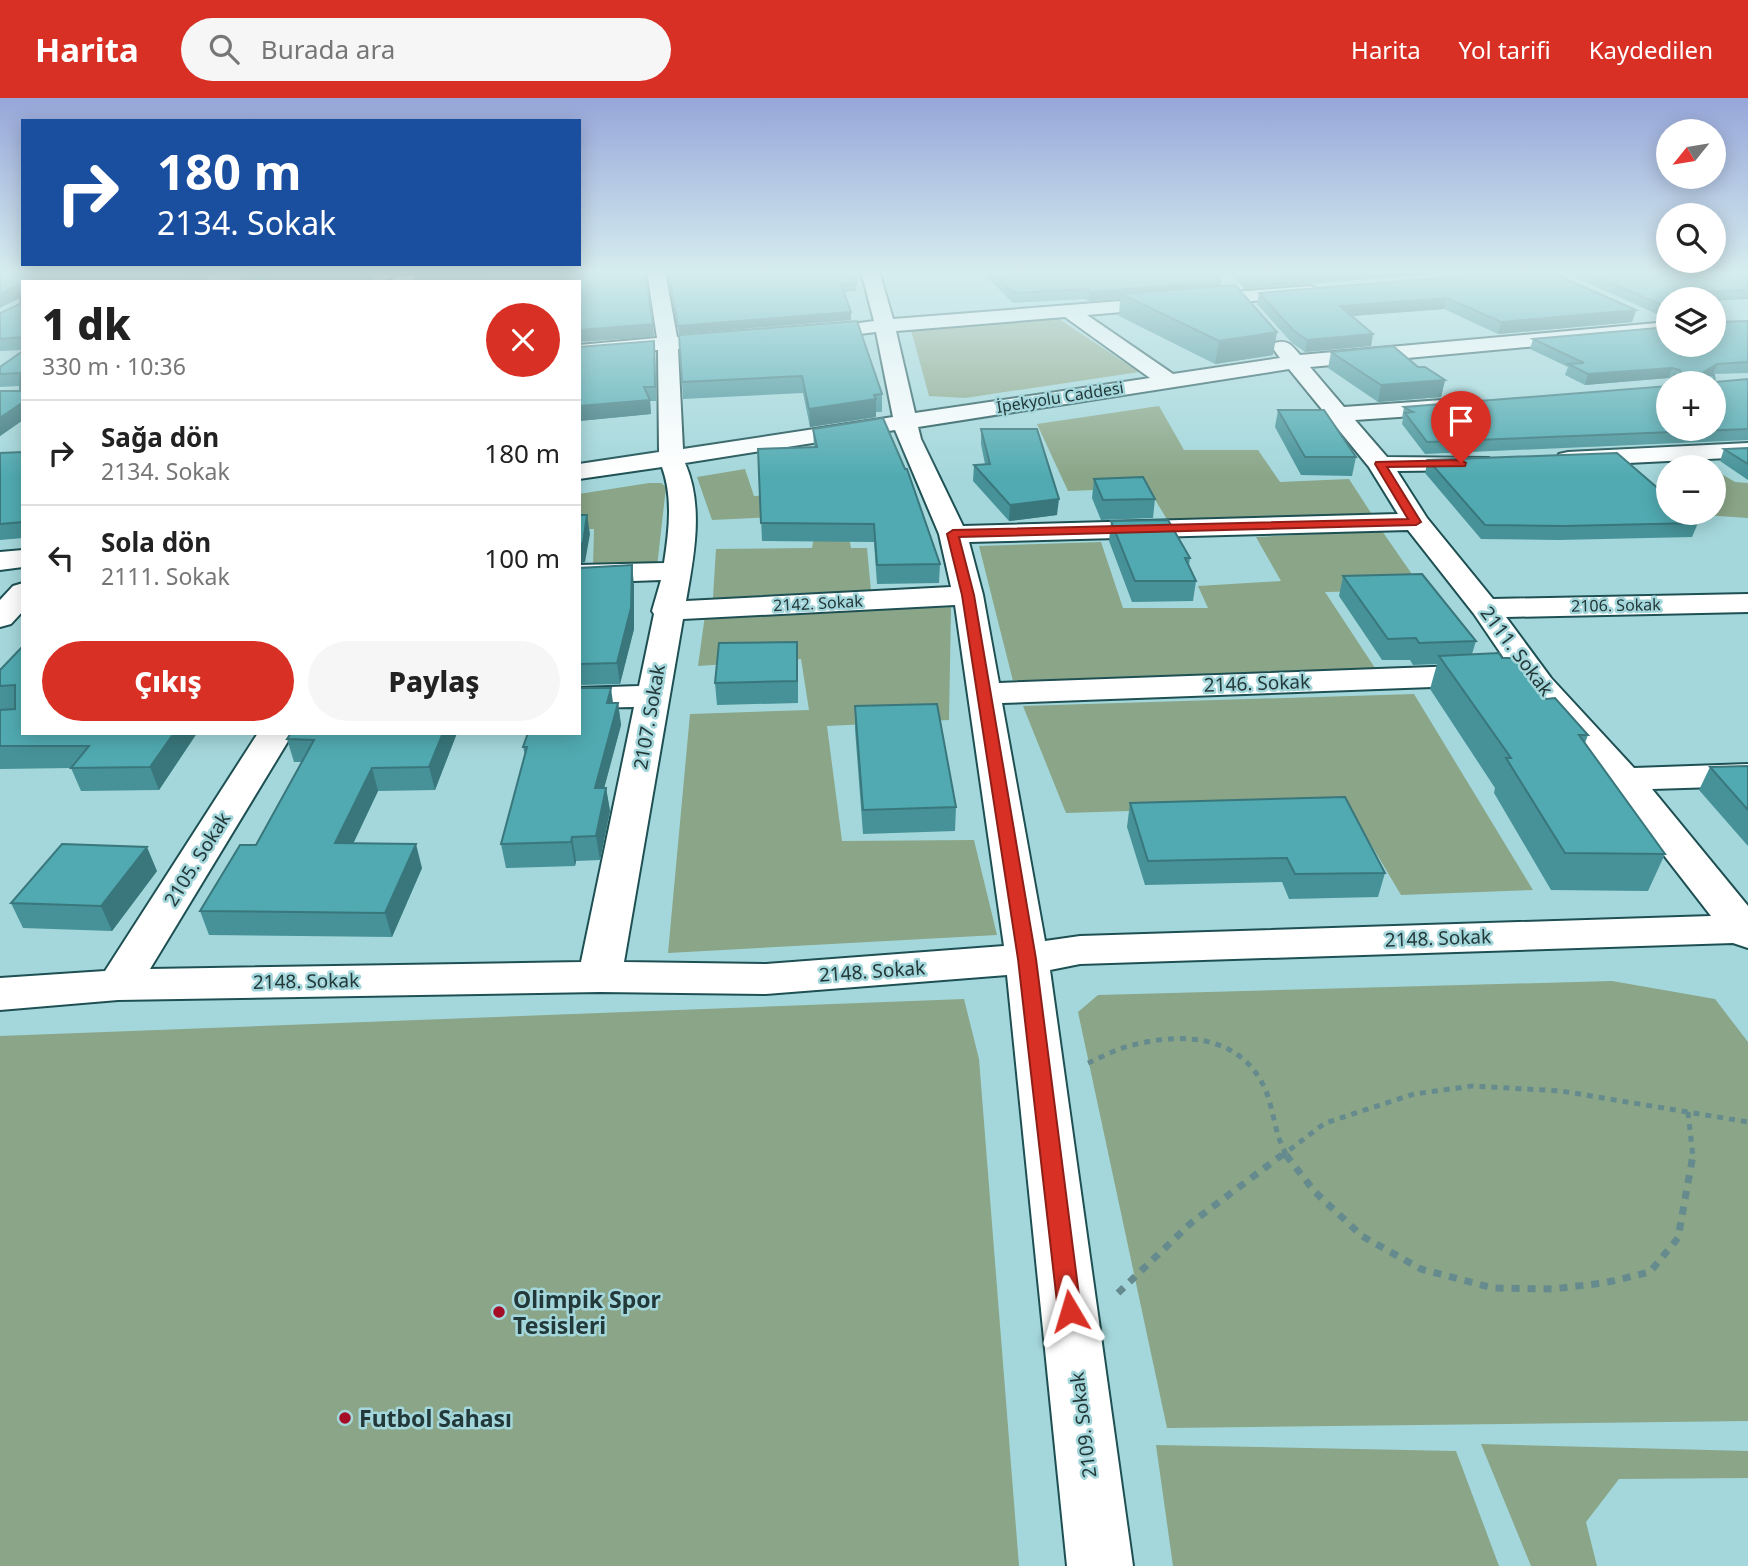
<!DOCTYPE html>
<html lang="tr">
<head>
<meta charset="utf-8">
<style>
	body { margin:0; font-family:"Noto Sans",sans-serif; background:#f6f6f6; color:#222; height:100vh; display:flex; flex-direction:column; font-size:26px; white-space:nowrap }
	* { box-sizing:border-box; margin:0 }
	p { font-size:23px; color:#767676 }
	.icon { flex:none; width:38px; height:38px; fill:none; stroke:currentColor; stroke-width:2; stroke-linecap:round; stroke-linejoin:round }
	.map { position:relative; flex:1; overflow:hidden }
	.sheet { position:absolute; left:21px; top:182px; width:560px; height:455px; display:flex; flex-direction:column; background:#fff; border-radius:0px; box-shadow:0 4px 18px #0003 }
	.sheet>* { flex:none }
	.hud { position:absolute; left:21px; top:21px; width:560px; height:147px; border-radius:0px; box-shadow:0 4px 18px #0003; background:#1a4fa0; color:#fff; overflow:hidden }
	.needle { width:46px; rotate:240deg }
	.tools { position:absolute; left:1656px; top:21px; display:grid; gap:14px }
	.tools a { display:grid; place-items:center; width:70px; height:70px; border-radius:50%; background:#fff; box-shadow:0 4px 18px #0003; font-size:35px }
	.pin { position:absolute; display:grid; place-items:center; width:60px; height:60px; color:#fff; margin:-72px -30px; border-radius:50% 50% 50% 0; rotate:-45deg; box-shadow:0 0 7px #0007 }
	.pin .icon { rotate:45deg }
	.me { position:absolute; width:77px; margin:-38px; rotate:353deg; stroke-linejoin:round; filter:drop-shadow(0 0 5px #0008) }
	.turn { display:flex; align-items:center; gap:24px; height:147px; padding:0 21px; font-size:32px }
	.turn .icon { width:91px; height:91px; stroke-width:2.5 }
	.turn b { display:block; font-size:49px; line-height:60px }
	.round { display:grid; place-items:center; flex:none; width:74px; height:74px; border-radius:37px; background:#f6f6f6 }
	.summary { display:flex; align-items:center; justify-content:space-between; height:119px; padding:0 21px }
	h1 { font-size:42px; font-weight:800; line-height:52px }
	.action { display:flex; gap:14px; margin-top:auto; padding:14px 21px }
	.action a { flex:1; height:80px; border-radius:42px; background:#d93025; color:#fff; font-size:28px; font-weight:800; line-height:80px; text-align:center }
	.action a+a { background:#f6f6f6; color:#222 }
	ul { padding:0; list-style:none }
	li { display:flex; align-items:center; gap:21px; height:105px; padding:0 21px; border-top:2px solid #e0e0e0 }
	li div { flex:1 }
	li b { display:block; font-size:26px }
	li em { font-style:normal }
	header { display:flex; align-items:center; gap:42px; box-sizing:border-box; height:98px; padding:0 35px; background:#d93025; color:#fff }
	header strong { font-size:33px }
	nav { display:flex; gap:38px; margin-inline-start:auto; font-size:24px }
	.search { width:490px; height:63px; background:#f6f6f6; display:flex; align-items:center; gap:18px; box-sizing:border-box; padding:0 24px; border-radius:38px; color:#767676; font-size:26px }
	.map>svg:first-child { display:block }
	.green { fill:#8aa587 }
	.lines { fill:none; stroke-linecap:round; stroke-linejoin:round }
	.minor-casing { stroke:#1e5053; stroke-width:4 }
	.path-far1 { stroke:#668b8e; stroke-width:5; stroke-dasharray:6 6; stroke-linecap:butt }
	.path { stroke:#668b8e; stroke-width:7; stroke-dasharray:8 8; stroke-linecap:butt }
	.minor { fill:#fff; fill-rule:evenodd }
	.wall { fill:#469298 }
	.shaded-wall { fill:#39777c }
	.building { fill:#51aab1; stroke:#39777c; stroke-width:2 }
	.route { fill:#d93025; stroke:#8d1f18; stroke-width:2 }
	.poi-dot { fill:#a50c25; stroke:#a4d7db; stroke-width:2.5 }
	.labels { text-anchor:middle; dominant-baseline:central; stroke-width:5; stroke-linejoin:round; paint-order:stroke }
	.far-street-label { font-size:16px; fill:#233839; stroke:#a4d7db }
	.street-label { font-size:19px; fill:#233839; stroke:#a4d7db }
	.near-poi-label { font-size:23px; font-weight:bold; fill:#233839; stroke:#a4d7db; text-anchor:start }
</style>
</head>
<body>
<header>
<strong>Harita</strong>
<div class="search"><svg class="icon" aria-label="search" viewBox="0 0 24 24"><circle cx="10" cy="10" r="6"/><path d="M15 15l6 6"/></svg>Burada ara</div>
<nav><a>Harita</a><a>Yol tarifi</a><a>Kaydedilen</a></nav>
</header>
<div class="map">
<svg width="1748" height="1468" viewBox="0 0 1748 1468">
	<rect width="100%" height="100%" fill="#a4d7db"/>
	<!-- green -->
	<g class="green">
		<polygon points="1056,219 1139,274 965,300 929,298 911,232"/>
		<polygon points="1159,308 1184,352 1258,352 1280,384 1349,381 1373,418 1168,423 1148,390 1068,393 1037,326"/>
		<polygon points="745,371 754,398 841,394 851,450 867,450 871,493 713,500 716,451 812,450 818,417 712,422 697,379"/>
		<polygon points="1713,371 1735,384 1748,385 1748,420 1674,415 1713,415"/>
		<polygon points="649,385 661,385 666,389 657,469 593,469 594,431 579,431 579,396"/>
		<polygon points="1382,433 1423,492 1325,494 1375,570 1013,583 979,448 1101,444 1123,510 1208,510 1198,488 1281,483 1256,439"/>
		<polygon points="951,509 949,622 827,628 842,743 974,742 997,837 668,855 690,616 809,612 801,561 698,568 705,517"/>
		<polygon points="1414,596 1533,792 1401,797 1347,706 1066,715 1023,608"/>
		<polygon points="1612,883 1715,901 1748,944 1748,1323 1167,1330 1078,914 1098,897"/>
		<polygon points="964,901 979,961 1019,1468 0,1468 0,938"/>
		<polygon points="1481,1346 1748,1353 1748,1380 1619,1381 1586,1424 1597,1468 1531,1468"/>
		<polygon points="1156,1347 1456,1353 1499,1468 1173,1468"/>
	</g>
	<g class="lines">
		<defs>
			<g id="minor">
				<polygon points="261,173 281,173 271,184 251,184"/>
				<polygon points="475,173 565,173 556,178 477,184 387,184 396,179"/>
				<path d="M647,173h18l12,66 55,-5 7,2 3,4 -3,4 -7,2 -54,5 5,100 210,-32 -17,-85 -17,2 -10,-6 3,-4 22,-3 -13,-50h18l14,48 418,-33 9,5 -9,5 -224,19 86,59 107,-16 -8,-11 3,-4c13,-4 17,3 25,12l368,-33v12l-358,33 34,40 112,-8 8,2 3,5 -3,5 -8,2 -101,7 32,37 102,1 3,5 -3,5 -9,2 -83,1 30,47 66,81 255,-5v18l-242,5 45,61 83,90 114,-4v22l-96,3 96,117v42l-15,-5 -653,21 -30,6 83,596h-66l-60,-591 -241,19 -166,-2 -482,8 -118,10v-32l105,-7 153,-238h35l-143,236 431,-7 53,-255 -55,1v-20l60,-2 15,-72 -2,-3 9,-31 -82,3v-18l85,-2c5,-32 9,-66 -2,-96l-83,12v-15l80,-12 -1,-102 -79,7v-12l78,-7zM1065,219l85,61 -235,35 -19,-82zM1289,271l80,98 29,47 -435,12 -42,-87 -3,-12zM895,332l44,104 12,53 -265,14c8,-45 18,-95 -1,-138zM1408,432l66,84 53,78 84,95 100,129 -631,20 -35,5 -43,-238 484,-18 12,-3 4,-7 -4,-7 -12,-3 -487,18 -16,-88 -14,-53zM955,507l49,341 -238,18 -142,-2 59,-343z"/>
				<polygon points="1748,345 1748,359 1568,368 1559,366 1556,361 1559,356 1568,354"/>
				<polygon points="23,452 23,469 0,472 0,454"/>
				<polygon points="23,485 23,513 11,526 0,529 0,502 13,488"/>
			</g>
		</defs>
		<!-- minor casing -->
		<use href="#minor" class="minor-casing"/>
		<!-- path-far1 -->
		<g class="path-far1">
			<path d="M1088,965c14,-6 30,-15 45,-18 51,-13 109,-10 133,46 8,20 9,47 22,66"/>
			<polyline points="1688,1014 1693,1059"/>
			<polyline points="1280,1059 1325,1025 1414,996 1472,988 1561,993 1748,1024"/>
		</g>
		<!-- path -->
		<g class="path">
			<polyline points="1286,1057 1315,1094 1362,1138 1421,1171 1493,1190 1552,1191 1604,1185 1650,1174 1678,1140 1693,1057"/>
			<polyline points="1118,1195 1191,1125 1282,1057"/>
		</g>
		<!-- minor -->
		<use href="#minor" class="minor"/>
	</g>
	<!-- wall -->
	<g class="wall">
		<polygon points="0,173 69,173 66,175 76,175 79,173 214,173 204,184 23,184 23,252 0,253 0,215 20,206 20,199"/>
		<polygon points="855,173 856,193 844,194 851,222 679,236 669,177"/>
		<polygon points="981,173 1465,173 1244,191 1232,177 1224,175 1218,179 1220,188 1273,257 1215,266 1119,218 1120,201 1089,203 1084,201 1013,205"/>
		<polygon points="1525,173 1636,212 1632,224 1498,236 1444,211 1353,218 1373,236 1371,248 1305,254 1292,245 1257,206 1259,195"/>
		<polygon points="1561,173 1748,173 1748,201 1713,203 1713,201 1668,201 1668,221"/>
		<polygon points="1748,223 1748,275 1713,276 1715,284 1748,281 1748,342 1425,356 1402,326 1403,321 1402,320 1404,309 1713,285 1671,285 1673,282 1668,280 1585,287 1565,277 1568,269 1530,251 1533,241 1715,224"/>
		<polygon points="679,237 882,296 882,314 876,314 876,319 810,329 803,295 683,301"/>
		<polygon points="579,249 655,256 656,303 650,303 651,316 579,323"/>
		<polygon points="23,253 23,322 0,338 0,293 20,293 20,288 0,289 0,269"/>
		<polygon points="1331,254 1418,269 1445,282 1441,299 1378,304 1328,270"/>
		<polygon points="1278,312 1356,359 1352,378 1301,377 1275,329"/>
		<polygon points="813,331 940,466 939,485 877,486 874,444 762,443 758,351 814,349"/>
		<polygon points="981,331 1057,417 1009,423 973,383 974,367 985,366 981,346"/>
		<polygon points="1748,350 1748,382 1720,363 1724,351"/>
		<polygon points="23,354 23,440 0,442 0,355"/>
		<polygon points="1428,362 1698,425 1692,439 1559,442 1481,441 1425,375"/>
		<polygon points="1094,381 1155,401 1153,420 1101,422 1092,400"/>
		<polygon points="1111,423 1190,460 1189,467 1196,483 1193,503 1132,504 1109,443"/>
		<polygon points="579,470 634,487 634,531 620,586 579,587"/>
		<polygon points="1343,478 1476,543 1472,556 1502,560 1588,637 1585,645 1665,756 1648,793 1551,792 1494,695 1495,690 1430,591 1437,566 1413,567 1410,562 1382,562 1339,498"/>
		<polygon points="23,548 23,635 197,635 159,692 81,693 71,670 0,671 0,612 15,611 0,611 0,572"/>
		<polygon points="798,565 798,605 717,607 715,585"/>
		<polygon points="613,605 618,605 621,627 604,690 606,690 610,713 600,762 576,763 575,768 506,770 501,746 525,657 523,649"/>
		<polygon points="855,608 956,709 955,733 863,736 855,631"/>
		<polygon points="457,635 435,692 378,693 353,746 422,770 392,839 209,837 200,813 256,747 302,664 294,664 287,641"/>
		<polygon points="1748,668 1748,748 1699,692 1710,669"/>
		<polygon points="1130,705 1385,775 1378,799 1289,801 1282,784 1145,787 1127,729"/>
		<polygon points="157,773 112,833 23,830 11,805"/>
	</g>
	<!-- shaded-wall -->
	<g class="shaded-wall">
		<polygon points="51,173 69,173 56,182"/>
		<polygon points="200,173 214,173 204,184 189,184"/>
		<polygon points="246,173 258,173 248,184"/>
		<polygon points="370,173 373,173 372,184 368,184"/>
		<polygon points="416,173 437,173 416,175"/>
		<polygon points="1214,173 1225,173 1224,175 1212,183"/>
		<polygon points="1353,173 1465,173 1244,191 1246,182"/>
		<polygon points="1221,183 1220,193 1121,196 1120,201 1089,203 1090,194"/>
		<polygon points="18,187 22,199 0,210 0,196"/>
		<polygon points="1447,200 1444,211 1338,219 1340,208"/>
		<polygon points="1636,212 1632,224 1498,236 1501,224"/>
		<polygon points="851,214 851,222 679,236 678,228"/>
		<polygon points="653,226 654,239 579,244 579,232"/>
		<polygon points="1277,234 1273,257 1215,266 1219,243"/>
		<polygon points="1373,236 1371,248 1305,254 1307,242"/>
		<polygon points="654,243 655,256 656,303 655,289"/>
		<polygon points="1717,266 1713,276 1700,285 1704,274"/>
		<polygon points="1672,270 1668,280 1585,287 1588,276"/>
		<polygon points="1445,282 1441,299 1378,304 1381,287"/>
		<polygon points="876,301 876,319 810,329 809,311"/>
		<polygon points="650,302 651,316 579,323 579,308"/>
		<polygon points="23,304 23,322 0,338 0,320"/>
		<polygon points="1059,401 1057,417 1009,423 1010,407"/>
		<polygon points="587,417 590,436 585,464 579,466 579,446"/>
		<polygon points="632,467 634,487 634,531 620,586 617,565"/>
		<polygon points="611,590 614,612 607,605"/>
		<polygon points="618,605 621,627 598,713 595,690"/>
		<polygon points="174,635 197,635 159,692 150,669"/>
		<polygon points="443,635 457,635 435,692 429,669"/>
		<polygon points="372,670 378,693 342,769 335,745"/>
		<polygon points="606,690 610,713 600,762 596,738"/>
		<polygon points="572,739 576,763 575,768 571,744"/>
		<polygon points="416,746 422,770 392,839 385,815"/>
		<polygon points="147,749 157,773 112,833 101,808"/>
	</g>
	<!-- building -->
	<g class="building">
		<polygon points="0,173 51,173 51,175 76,175 79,173 200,173 189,184 23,184 23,239 0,241 0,215 20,206 21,188 18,187 0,196"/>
		<polygon points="245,173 246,173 246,174 248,176 268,176 272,173 370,173 368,184 240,184"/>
		<polygon points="500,173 645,173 653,226 579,232 579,184 415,184 414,175 475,175"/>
		<polygon points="729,173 855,173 856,186 841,186 851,214 678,228 669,177"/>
		<polygon points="991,173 1214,173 1221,183 1090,194 1085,191 1014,195"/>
		<polygon points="1238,173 1353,173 1246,182"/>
		<polygon points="1525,173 1548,173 1636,212 1501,224 1447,200 1340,208 1373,236 1307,242 1294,233 1259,195"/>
		<polygon points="1585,173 1748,173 1748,192 1696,194 1711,200 1668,201 1668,210"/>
		<polygon points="1235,187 1277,234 1219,243 1121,196"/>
		<polygon points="1713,209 1714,209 1715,224 1748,223 1748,264 1717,266 1704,274 1707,277 1714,277 1715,284 1748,281 1748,331 1427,344 1405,315 1413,314 1404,309 1668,288 1668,331 1713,331 1713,285 1674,285 1674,277 1681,276 1680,272 1672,270 1588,276 1568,266 1584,265 1533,241 1668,229 1668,247 1713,247"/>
		<polygon points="857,223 882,296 874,297 876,301 809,311 802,278 682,284 679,237"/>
		<polygon points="654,243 655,289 644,289 650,302 579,308 579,249"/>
		<polygon points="1393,248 1418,269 1425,269 1445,282 1381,287 1331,254"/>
		<polygon points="23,253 23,304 0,320 0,293 20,293 20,275 0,276 0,269"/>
		<polygon points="1278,312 1324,312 1356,359 1305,359"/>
		<polygon points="883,320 905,371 907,371 940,466 877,467 874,426 761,425 758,351 817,349 813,331"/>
		<polygon points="981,331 1037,331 1059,401 1010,407 974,367 990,366"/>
		<polygon points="1748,350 1748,366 1724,351"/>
		<polygon points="23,354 23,424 0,426 0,355"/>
		<polygon points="1617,355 1668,399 1668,415 1686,415 1698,425 1563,428 1485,427 1428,362"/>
		<polygon points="1143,379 1155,401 1103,402 1094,381"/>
		<polygon points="579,417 587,417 583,445 579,446"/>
		<polygon points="1168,422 1190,460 1185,460 1196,483 1135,483 1111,423"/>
		<polygon points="632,467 631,510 617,565 579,566 579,470"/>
		<polygon points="1422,476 1476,543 1419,545 1416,540 1388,541 1343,478"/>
		<polygon points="797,544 797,583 715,585 719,545"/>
		<polygon points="23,548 23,635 174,635 150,669 71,670 89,648 0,648 0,612 15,611 15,587 0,588 0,572"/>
		<polygon points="1499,555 1502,560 1514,560 1546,601 1555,600 1588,637 1579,637 1665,756 1565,755 1506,660 1511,660 1439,558"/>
		<polygon points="579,590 611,590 607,605 618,605 595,690 606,690 596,738 572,739 571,744 501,746 527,649 523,649 528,635 579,635"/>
		<polygon points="937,606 956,709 863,712 855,608"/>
		<polygon points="291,635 443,635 429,669 372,670 335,745 416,746 385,815 200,813 240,747 256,747 314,642 287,641"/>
		<polygon points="1748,668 1748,712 1710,669"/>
		<polygon points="1345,699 1385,775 1295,776 1287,760 1148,763 1130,705"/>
		<polygon points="62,746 147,749 101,808 11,805"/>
	</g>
	<!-- sky -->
	<linearGradient id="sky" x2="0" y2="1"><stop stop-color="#96a6d9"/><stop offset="0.46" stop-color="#d6edef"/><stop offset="1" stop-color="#d6edef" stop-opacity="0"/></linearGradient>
	<rect width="1748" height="379" fill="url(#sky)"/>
	<!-- route -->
	<polygon class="route" points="1461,362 1466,365 1465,368 1387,369 1421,424 1416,427 959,439 974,497 1036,861 1081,1213 1078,1220 1070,1223 1061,1220 1058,1213 1018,861 962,497 947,436 953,432 1408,421 1375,366 1376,364"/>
	<!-- markers -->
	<g class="poi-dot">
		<circle cx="499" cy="1214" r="7"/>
		<circle cx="345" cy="1320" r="7"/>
	</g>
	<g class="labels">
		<!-- far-street labels -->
		<g class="far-street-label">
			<text transform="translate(1060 299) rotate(-9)">İpekyolu Caddesi</text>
			<text transform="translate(818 505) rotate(-3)">2142. Sokak</text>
			<text transform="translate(1616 507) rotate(-1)">2106. Sokak</text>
		</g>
		<!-- street labels -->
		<g class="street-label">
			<text transform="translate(1517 553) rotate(53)">2111. Sokak</text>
			<text transform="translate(1257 585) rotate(-2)">2146. Sokak</text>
			<text transform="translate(649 619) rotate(-80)">2107. Sokak</text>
			<text transform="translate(197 761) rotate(-58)">2105. Sokak</text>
			<text transform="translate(1438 840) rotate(-2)">2148. Sokak</text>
			<text transform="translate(872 873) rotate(-4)">2148. Sokak</text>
			<text transform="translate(306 883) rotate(-1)">2148. Sokak</text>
			<text transform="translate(1083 1327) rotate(-97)">2109. Sokak</text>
		</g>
		<!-- near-poi labels -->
		<g class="near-poi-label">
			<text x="513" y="1201">Olimpik Spor<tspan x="513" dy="26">Tesisleri</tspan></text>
			<text x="359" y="1320">Futbol Sahası</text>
		</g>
	</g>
</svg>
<div class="tools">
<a><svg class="needle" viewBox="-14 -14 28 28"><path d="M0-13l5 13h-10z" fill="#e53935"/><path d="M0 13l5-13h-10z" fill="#767676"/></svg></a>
<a><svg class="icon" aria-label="search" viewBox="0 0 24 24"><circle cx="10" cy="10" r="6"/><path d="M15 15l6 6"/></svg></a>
<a><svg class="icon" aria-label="layers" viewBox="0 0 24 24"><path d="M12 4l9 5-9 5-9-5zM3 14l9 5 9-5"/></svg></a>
<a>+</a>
<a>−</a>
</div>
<div class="pin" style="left:1461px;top:365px;background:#d93025"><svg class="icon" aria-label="arrive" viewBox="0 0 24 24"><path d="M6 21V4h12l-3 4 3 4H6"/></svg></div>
<svg class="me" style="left:1070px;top:1213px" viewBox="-20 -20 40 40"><path d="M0-17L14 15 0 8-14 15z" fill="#d93025" stroke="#fff" stroke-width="4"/></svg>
<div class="hud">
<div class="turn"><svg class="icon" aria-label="right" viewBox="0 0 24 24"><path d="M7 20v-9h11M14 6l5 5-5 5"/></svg><div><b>180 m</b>2134. Sokak</div></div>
</div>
<section class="sheet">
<div class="summary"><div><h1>1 dk</h1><p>330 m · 10:36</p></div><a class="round" style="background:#d93025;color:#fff"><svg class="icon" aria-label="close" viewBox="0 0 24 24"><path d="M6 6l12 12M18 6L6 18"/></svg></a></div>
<ul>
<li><svg class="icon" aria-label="right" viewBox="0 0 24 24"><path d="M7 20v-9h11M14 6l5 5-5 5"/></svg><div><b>Sağa dön</b><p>2134. Sokak</p></div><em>180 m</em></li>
<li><svg class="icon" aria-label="left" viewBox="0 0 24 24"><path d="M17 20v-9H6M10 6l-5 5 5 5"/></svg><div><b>Sola dön</b><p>2111. Sokak</p></div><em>100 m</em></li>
</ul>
<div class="action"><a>Çıkış</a><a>Paylaş</a></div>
</section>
</div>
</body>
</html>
